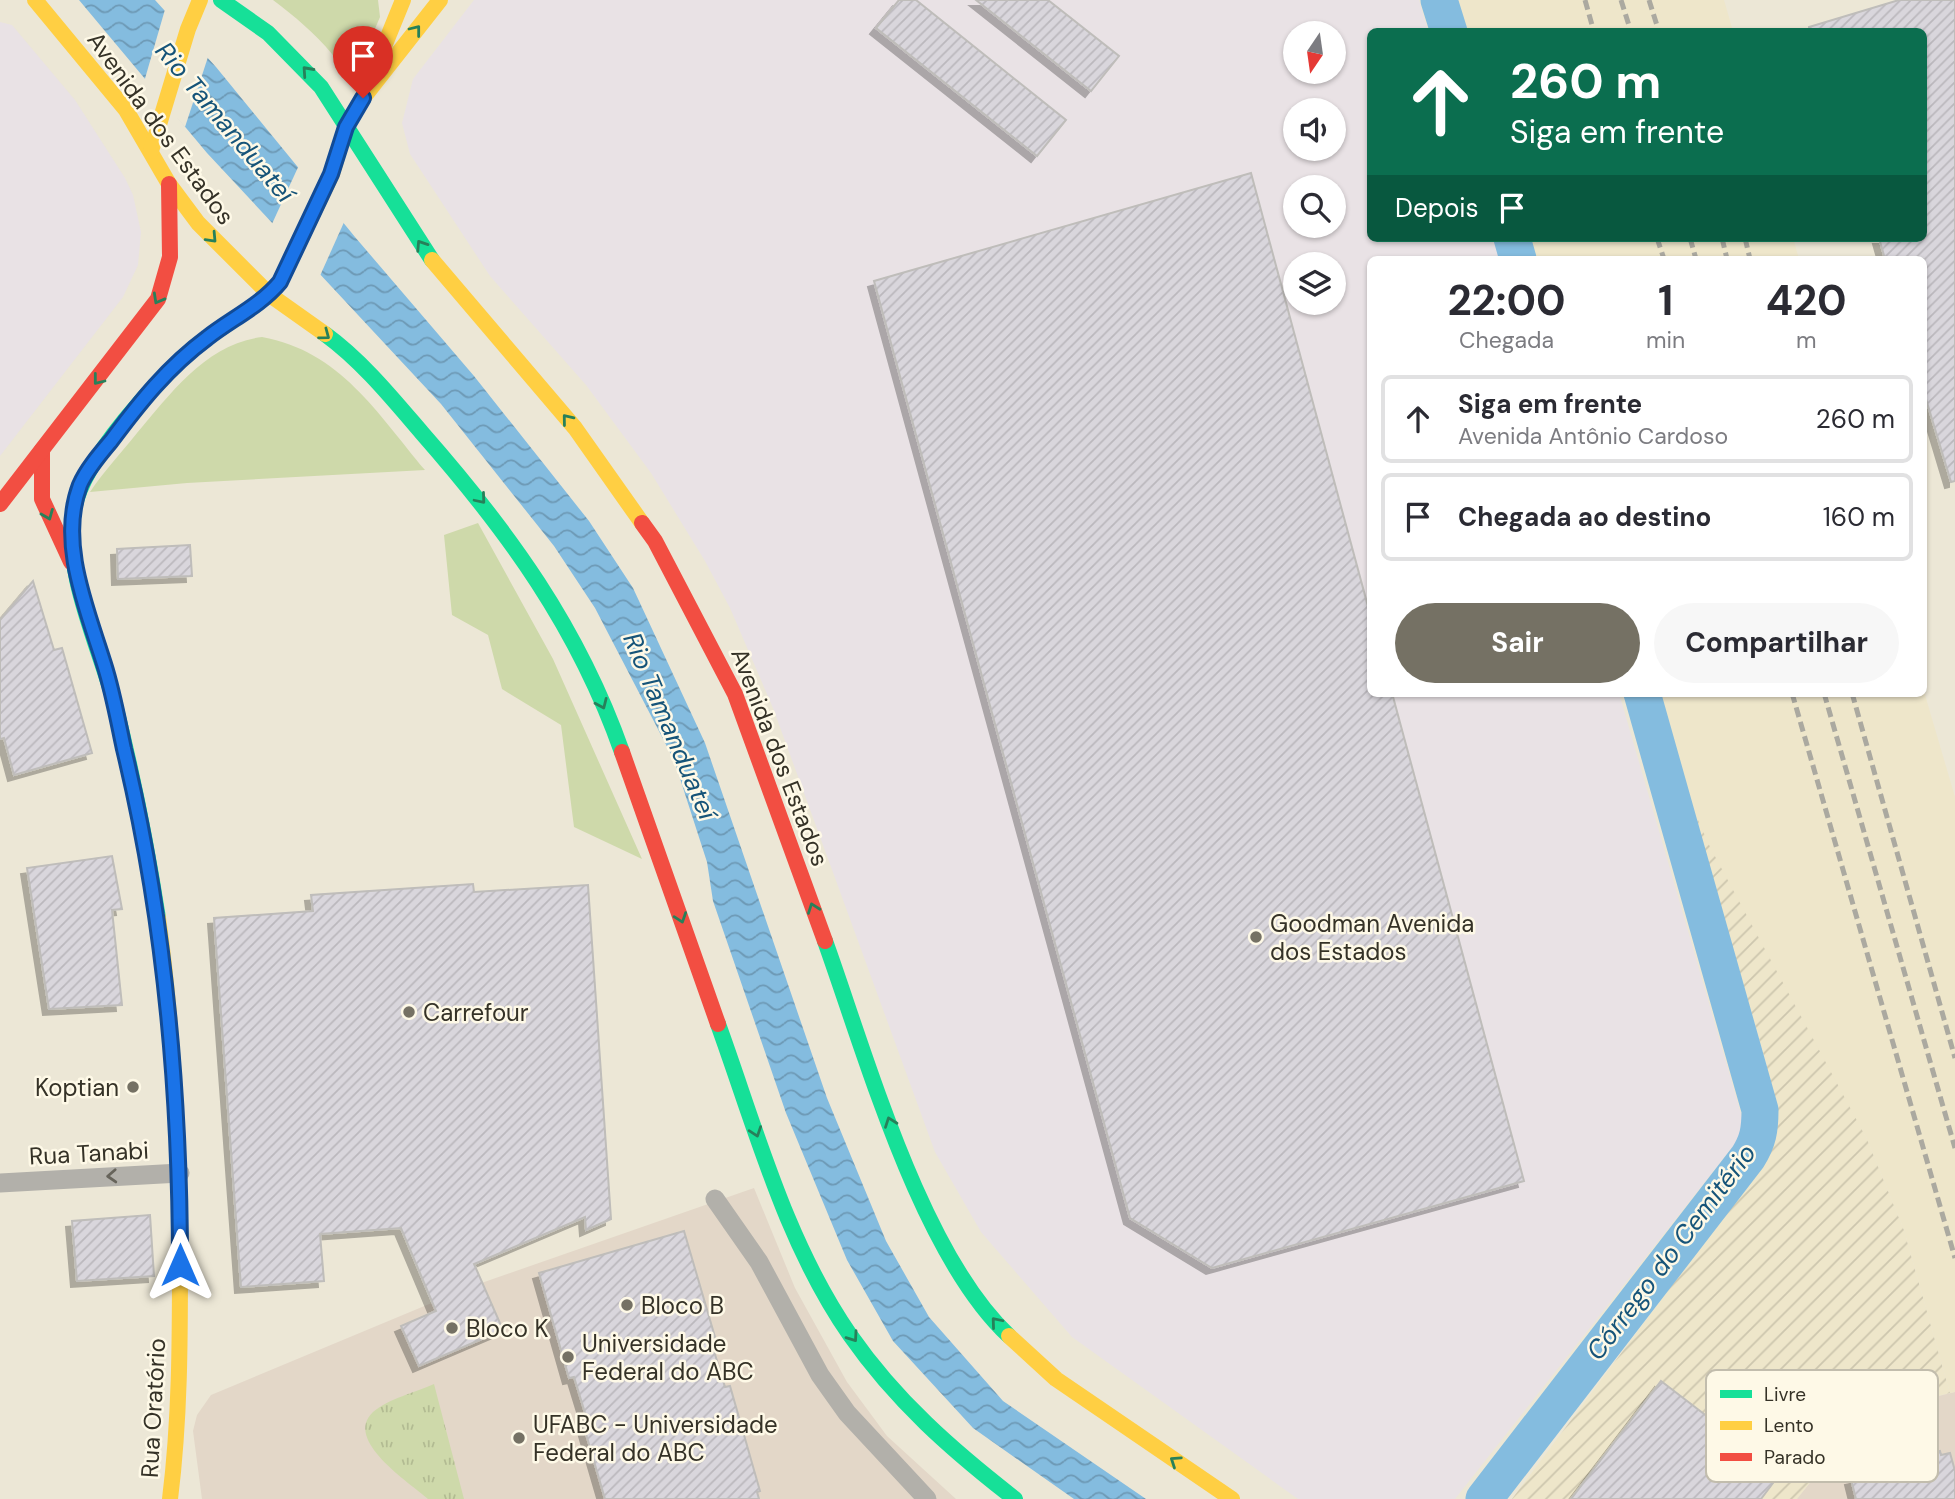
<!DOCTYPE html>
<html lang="pt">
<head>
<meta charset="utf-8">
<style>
	body { margin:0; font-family:"DM Sans",sans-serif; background:#f7f7f7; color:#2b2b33; height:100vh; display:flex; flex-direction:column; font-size:26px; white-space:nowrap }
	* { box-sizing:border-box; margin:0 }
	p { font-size:23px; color:#7c7c81 }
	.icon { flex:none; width:38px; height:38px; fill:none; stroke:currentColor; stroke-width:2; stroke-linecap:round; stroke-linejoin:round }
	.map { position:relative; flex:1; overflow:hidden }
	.side { position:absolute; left:1367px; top:256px; width:560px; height:441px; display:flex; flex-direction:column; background:#fff; border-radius:10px; box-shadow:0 2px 5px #0004 }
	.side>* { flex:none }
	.banner { position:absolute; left:1367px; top:28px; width:560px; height:214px; border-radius:10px; box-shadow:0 2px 5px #0004; background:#0b6e4f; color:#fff; overflow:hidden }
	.needle { width:46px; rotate:193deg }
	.tools { position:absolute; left:1283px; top:21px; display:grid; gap:14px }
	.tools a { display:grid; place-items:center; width:63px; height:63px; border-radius:50%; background:#fff; box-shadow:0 2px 5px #0004; font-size:35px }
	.pin { position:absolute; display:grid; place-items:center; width:60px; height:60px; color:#fff; margin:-72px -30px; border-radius:50% 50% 50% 0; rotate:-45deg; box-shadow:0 0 7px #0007 }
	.pin .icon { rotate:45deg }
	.me { position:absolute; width:77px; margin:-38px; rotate:0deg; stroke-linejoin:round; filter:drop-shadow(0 0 5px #0008) }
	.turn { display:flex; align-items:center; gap:24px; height:147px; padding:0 28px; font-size:32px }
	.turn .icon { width:91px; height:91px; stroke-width:2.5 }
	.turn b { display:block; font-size:49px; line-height:60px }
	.then { display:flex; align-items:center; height:66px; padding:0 28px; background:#0003; gap:14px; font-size:26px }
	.eta { display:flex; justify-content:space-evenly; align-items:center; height:119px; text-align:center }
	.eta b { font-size:42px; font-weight:700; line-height:49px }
	.primary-button { display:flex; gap:14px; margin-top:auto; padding:14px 28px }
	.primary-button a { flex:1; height:80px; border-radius:42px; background:#757164; color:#fff; font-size:28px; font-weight:700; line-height:80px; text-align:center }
	.primary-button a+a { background:#f7f7f7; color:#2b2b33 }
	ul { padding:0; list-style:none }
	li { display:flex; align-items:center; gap:21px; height:88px; margin:0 14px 10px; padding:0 14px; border:4px solid #e1e1e2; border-radius:10px }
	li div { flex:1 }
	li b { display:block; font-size:26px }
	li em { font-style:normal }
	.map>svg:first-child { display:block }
	.commercial { fill:#e9e2e5; fill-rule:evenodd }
	.industrial { fill:url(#industrial-furrows) }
	.education { fill:#e3d7c8 }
	.built { fill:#eee6ca }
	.grass { fill:url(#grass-tufts) }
	.park { fill:#ced9aa }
	.water { fill:url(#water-waves) }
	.pier { fill:#ece7d6 }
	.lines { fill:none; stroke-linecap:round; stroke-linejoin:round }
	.river { stroke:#84bcdf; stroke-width:37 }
	.building { fill:url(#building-hatch); stroke:#bfbdba; stroke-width:2; filter:url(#shadow) }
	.street { stroke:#b2b0aa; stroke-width:19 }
	.fast { stroke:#16e098; stroke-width:16 }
	.slow { stroke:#ffcf43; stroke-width:16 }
	.jam { stroke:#f24e42; stroke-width:16 }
	.rail { stroke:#aba9a0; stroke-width:5; stroke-dasharray:10 5; stroke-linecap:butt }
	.oneway { stroke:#27805a }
	.oneway2 { stroke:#67645b }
	.route-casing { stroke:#114b97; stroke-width:18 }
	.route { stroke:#1a73e8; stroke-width:12 }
	.poi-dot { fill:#757164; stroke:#fef9e7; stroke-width:2.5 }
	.labels { text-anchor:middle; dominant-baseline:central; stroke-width:5; stroke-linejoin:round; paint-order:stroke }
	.street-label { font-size:24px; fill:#353227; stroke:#fef9e7 }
	.poi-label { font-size:24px; fill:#353227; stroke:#fef9e7; text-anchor:start }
	.water-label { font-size:26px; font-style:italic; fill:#165479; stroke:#fef9e7 }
	.key { fill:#fef9e7; stroke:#c2bdad; stroke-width:2 }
	.key-label { font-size:19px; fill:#353227 }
</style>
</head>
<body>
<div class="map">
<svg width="1955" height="1499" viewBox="0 0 1955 1499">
	<defs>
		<pattern id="industrial-furrows" width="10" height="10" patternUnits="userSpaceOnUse" patternTransform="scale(1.75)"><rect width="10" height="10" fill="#eee6ca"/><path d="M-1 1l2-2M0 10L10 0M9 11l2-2" fill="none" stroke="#cdc6ae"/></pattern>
		<pattern id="grass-tufts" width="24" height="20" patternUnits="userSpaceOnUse" patternTransform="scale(1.75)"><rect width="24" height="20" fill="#ced9aa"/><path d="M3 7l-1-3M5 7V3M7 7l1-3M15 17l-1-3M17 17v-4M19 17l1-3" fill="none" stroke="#b2bb92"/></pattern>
		<pattern id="water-waves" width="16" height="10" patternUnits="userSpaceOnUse" patternTransform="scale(1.75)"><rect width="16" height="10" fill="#84bcdf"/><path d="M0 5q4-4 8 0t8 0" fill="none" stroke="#6d99b5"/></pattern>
		<pattern id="building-hatch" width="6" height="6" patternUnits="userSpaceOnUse" patternTransform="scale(1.75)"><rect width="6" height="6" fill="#d9d6dc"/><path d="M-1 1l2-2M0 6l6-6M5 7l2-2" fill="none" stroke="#bbb8bd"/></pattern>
		<filter id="shadow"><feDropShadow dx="-6" dy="6" stdDeviation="0" flood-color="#0004"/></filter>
	</defs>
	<rect width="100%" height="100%" fill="#ece7d6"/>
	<!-- commercial -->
	<g class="commercial">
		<path d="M474,0h945l9,31 -58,1v206h125l7,21h-132v434h249l125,431 -3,12 -286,363h-157l-226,-162 -91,-105 -46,-80 -162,-444 -43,-100 -25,-47 -54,-88 -65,-88 -96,-109 -80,-122 -8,-31 11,-44zM1295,33h39v39h-39zM1295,110h39v39h-39zM1295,187h39v39h-39zM1295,264h39v39h-39z"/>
		<polygon points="0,22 12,25 75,100 125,178 133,195 141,232 138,265 123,297 0,456"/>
	</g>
	<!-- industrial -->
	<polygon class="industrial" points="1691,804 1867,1139 1904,1230 1950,1393 1825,1424 1821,1469 1797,1499 1512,1499 1765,1161 1774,1143 1774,1116 1766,1063"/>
	<!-- education -->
	<g class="education">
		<polygon points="754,1188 795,1288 847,1382 887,1436 956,1499 202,1499 193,1431 197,1415 211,1395 470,1287"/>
		<polygon points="1955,1392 1955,1499 1797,1499 1821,1469 1824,1424"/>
	</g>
	<!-- built -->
	<g class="built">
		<polygon points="1458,0 1724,0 1733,31 1467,31"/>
		<polygon points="1529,238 1793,238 1799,259 1535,259"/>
		<polygon points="1923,688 1955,797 1955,1392 1950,1393 1904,1230 1867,1139 1710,847 1691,804 1659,693 1923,693"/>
	</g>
	<!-- grass -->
	<path class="grass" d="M434,1384l30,115h-36c-19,-17 -85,-59 -55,-87 15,-13 43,-20 61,-28z"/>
	<!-- park -->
	<g class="park">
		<path d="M273,0h105l2,17 -26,61c-12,-2 -15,-15 -22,-24 -17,-21 -38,-38 -59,-54z"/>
		<path d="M262,337c78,14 115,76 163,133l-238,13 -97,9c14,-21 31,-39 47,-59 34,-40 69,-89 125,-96z"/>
		<polygon points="478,523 553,659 642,859 574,827 561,725 502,689 488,635 452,615 444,535"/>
	</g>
	<!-- water -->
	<polygon class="water" points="79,0 155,0 216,67 355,237 474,376 589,521 633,588 705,743 827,1098 886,1241 929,1317 1003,1401 1146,1499 1074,1499 973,1428 893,1341 847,1260 786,1113 713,901 707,862 674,760 595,608 554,546 441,404 207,153"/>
	<!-- pier -->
	<g class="pier">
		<polygon points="166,6 209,54 185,127 144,82"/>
		<polygon points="300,163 345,220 319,278 271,226"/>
	</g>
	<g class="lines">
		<!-- river -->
		<g class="river">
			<polyline points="1439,0 1449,32"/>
			<polyline points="1512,238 1518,259"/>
			<path d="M1484,1499l264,-342c10,-16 12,-27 12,-47l-118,-417"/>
		</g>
	</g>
	<!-- building -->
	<g class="building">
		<polygon points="899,0 916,0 1066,120 1037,156 876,28"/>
		<polygon points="976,0 1048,0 1119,56 1091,91"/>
		<polygon points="1899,0 1955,0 1955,481 1951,482 1923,389 1923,259 1885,259 1879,238 1923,238 1923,32 1809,32 1809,27"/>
		<polygon points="1251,173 1370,614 1370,693 1392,693 1524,1181 1212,1268 1130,1218 874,281"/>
		<polygon points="190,545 192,576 118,579 117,549"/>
		<polygon points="33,581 54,650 62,648 92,753 14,775 4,738 0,739 0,620"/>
		<polygon points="112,856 122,909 112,910 122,1005 49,1009 27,868"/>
		<polygon points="473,884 474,892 588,885 611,1219 586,1230 585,1217 474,1264 503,1330 419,1366 401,1326 436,1311 401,1228 320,1234 324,1281 241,1287 214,918 313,911 311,895"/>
		<polygon points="150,1215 154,1276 77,1281 72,1221"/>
		<polygon points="684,1231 715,1337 710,1338 725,1387 730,1386 760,1491 757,1492 759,1499 605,1499 584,1427 589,1426 574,1377 569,1378 539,1273"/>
		<polygon points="1661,1381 1764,1460 1759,1466 1776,1479 1761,1499 1571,1499"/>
		<polygon points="1940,1451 1941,1455 1950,1453 1955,1471 1955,1499 1856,1499 1851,1479 1856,1478 1855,1472"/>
	</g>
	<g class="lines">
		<!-- street -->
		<g class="street">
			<polyline points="0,1183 180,1173"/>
			<polyline points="715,1199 759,1262 820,1375 847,1413 927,1499"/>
		</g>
		<!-- fast -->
		<g class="fast">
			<polyline points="221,0 268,33 321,87 432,260"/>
			<path d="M325,334c37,27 67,64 97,99 86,98 156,194 200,319"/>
			<path d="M158,918c-11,-71 -25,-142 -43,-213 -16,-61 -52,-131 -41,-195 8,-50 86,-135 126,-167"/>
			<path d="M825,941c41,114 96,313 184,395"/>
			<path d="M718,1024c38,105 68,219 132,311 46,66 102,115 165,164"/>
		</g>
		<!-- slow -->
		<g class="slow">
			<polyline points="35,0 126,110 169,184 198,223 270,295 325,334"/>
			<polyline points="363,98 403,0"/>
			<polyline points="151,151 188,29 200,0"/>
			<polyline points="432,260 575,428 642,523"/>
			<polyline points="200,343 254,306 280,282 332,174 346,127 363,98 440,0"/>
			<path d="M158,918c16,113 21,227 22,341 0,80 0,160 -10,240"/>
			<polyline points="1009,1336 1056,1379 1232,1499"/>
		</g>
		<!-- jam -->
		<g class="jam">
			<polyline points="42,450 42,499 71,562"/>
			<polyline points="0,504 158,299 170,257 169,184"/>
			<polyline points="642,523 655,541 735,694 825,941"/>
			<polyline points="622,752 718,1024"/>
		</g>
		<!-- rail -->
		<g class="rail">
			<polyline points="1585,0 1594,32"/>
			<polyline points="1621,0 1631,32"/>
			<polyline points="1649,0 1659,32"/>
			<polyline points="1657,238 1664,259"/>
			<polyline points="1690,238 1696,259"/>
			<polyline points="1722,238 1727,259"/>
			<polyline points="1745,238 1750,259"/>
			<polyline points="1792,693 1955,1258"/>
			<polyline points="1824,693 1955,1148"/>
			<polyline points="1852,693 1955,1058"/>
		</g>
	</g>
	<!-- one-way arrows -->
	<defs><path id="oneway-chevron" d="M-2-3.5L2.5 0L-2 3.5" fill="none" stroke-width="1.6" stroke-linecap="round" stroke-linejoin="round" transform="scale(1.75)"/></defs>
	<g class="oneway">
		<use href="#oneway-chevron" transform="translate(416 30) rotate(-52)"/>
		<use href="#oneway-chevron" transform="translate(307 71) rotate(-132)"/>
		<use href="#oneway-chevron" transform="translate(212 238) rotate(47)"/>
		<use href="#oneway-chevron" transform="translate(421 245) rotate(-123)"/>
		<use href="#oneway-chevron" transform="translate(158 299) rotate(119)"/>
		<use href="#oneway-chevron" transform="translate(325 335) rotate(37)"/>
		<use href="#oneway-chevron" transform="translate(98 380) rotate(128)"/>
		<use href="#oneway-chevron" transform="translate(567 419) rotate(-129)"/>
		<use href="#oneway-chevron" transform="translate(481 499) rotate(50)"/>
		<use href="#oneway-chevron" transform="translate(48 515) rotate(68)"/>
		<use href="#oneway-chevron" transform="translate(602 704) rotate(66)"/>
		<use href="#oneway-chevron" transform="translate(813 908) rotate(-110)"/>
		<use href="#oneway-chevron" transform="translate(681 918) rotate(71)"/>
		<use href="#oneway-chevron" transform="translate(890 1122) rotate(-110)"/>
		<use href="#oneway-chevron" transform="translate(756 1132) rotate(71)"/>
		<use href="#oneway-chevron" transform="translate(996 1322) rotate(-130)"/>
		<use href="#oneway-chevron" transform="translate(853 1337) rotate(55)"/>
		<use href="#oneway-chevron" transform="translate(1175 1461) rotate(-146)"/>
	</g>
	<use class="oneway2" href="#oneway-chevron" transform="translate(112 1176) rotate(177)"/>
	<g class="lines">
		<defs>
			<path id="route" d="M180,1265c0,-174 -15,-346 -56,-516 -6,-28 -11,-57 -20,-85 -17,-55 -46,-121 -24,-179 7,-16 20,-31 31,-44 29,-39 57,-74 96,-103 24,-19 53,-32 73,-56l51,-108 15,-47 17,-29"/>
		</defs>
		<!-- route casing -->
		<use href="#route" class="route-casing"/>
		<!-- route -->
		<use href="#route" class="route"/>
	</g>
	<!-- markers -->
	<g class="poi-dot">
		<circle cx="1256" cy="937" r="7"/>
		<circle cx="409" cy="1012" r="7"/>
		<circle cx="133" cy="1087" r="7"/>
		<circle cx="627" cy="1305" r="7"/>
		<circle cx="452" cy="1328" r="7"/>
		<circle cx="568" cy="1357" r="7"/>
		<circle cx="519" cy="1438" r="7"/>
	</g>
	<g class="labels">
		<!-- street labels -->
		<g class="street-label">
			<text transform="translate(161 128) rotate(54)">Avenida dos Estados</text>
			<text transform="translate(780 757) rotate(69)">Avenida dos Estados</text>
			<text transform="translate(89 1153) rotate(-3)">Rua Tanabi</text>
			<text transform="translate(153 1408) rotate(-87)">Rua Oratório</text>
		</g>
		<!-- poi labels -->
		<g class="poi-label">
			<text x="1270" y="923">Goodman Avenida<tspan x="1270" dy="28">dos Estados</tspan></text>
			<text x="423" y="1012">Carrefour</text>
			<text x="119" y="1087" text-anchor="end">Koptian</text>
			<text x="641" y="1305">Bloco B</text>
			<text x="466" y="1328">Bloco K</text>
			<text x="582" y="1343">Universidade<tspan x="582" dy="28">Federal do ABC</tspan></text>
			<text x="533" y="1424">UFABC - Universidade<tspan x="533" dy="28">Federal do ABC</tspan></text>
		</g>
		<!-- water labels -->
		<g class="water-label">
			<text transform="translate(225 122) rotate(50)">Rio Tamanduateí</text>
			<text transform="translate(670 726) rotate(67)">Rio Tamanduateí</text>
			<text transform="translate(1671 1252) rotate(-53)">Córrego do Cemitério</text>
		</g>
	</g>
	<!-- legend -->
	<rect x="1706" y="1370" width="232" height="112" rx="10" class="key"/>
	<rect x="1720" y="1390" width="32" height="8" fill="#16e098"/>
	<rect x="1720" y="1421" width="32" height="9" fill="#ffcf43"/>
	<rect x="1720" y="1453" width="32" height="8" fill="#f24e42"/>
	<g class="key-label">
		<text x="1764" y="1401">Livre</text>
		<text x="1764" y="1432">Lento</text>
		<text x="1764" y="1464">Parado</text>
	</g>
</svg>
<div class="tools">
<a><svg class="needle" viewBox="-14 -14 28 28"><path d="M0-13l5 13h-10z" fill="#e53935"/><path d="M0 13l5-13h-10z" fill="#7c7c81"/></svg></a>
<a><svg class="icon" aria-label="sound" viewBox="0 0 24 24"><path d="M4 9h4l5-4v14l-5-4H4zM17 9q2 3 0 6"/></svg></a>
<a><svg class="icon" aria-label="search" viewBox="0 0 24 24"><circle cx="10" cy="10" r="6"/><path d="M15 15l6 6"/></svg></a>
<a><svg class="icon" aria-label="layers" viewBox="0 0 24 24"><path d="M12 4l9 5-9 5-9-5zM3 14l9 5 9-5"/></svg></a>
</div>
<div class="pin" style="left:363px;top:98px;background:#d93025"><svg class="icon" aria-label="arrive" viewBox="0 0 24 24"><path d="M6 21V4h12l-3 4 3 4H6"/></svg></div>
<svg class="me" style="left:180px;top:1265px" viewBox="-20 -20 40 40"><path d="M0-17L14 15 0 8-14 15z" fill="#1a73e8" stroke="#fff" stroke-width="4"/></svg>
<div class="banner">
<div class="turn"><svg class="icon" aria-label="ahead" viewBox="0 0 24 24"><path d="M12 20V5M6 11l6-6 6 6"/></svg><div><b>260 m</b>Siga em frente</div></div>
<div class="then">Depois<svg class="icon" aria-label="arrive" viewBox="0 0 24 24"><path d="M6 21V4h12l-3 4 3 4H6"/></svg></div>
</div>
<section class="side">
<div class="eta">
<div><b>22:00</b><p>Chegada</p></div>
<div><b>1</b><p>min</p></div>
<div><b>420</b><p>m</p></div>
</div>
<ul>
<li><svg class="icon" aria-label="ahead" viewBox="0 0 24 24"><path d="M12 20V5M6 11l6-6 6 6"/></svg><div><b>Siga em frente</b><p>Avenida Antônio Cardoso</p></div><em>260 m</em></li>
<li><svg class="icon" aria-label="arrive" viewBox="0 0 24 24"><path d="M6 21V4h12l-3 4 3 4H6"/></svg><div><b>Chegada ao destino</b></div><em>160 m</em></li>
</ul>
<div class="primary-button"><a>Sair</a><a>Compartilhar</a></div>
</section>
</div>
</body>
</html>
